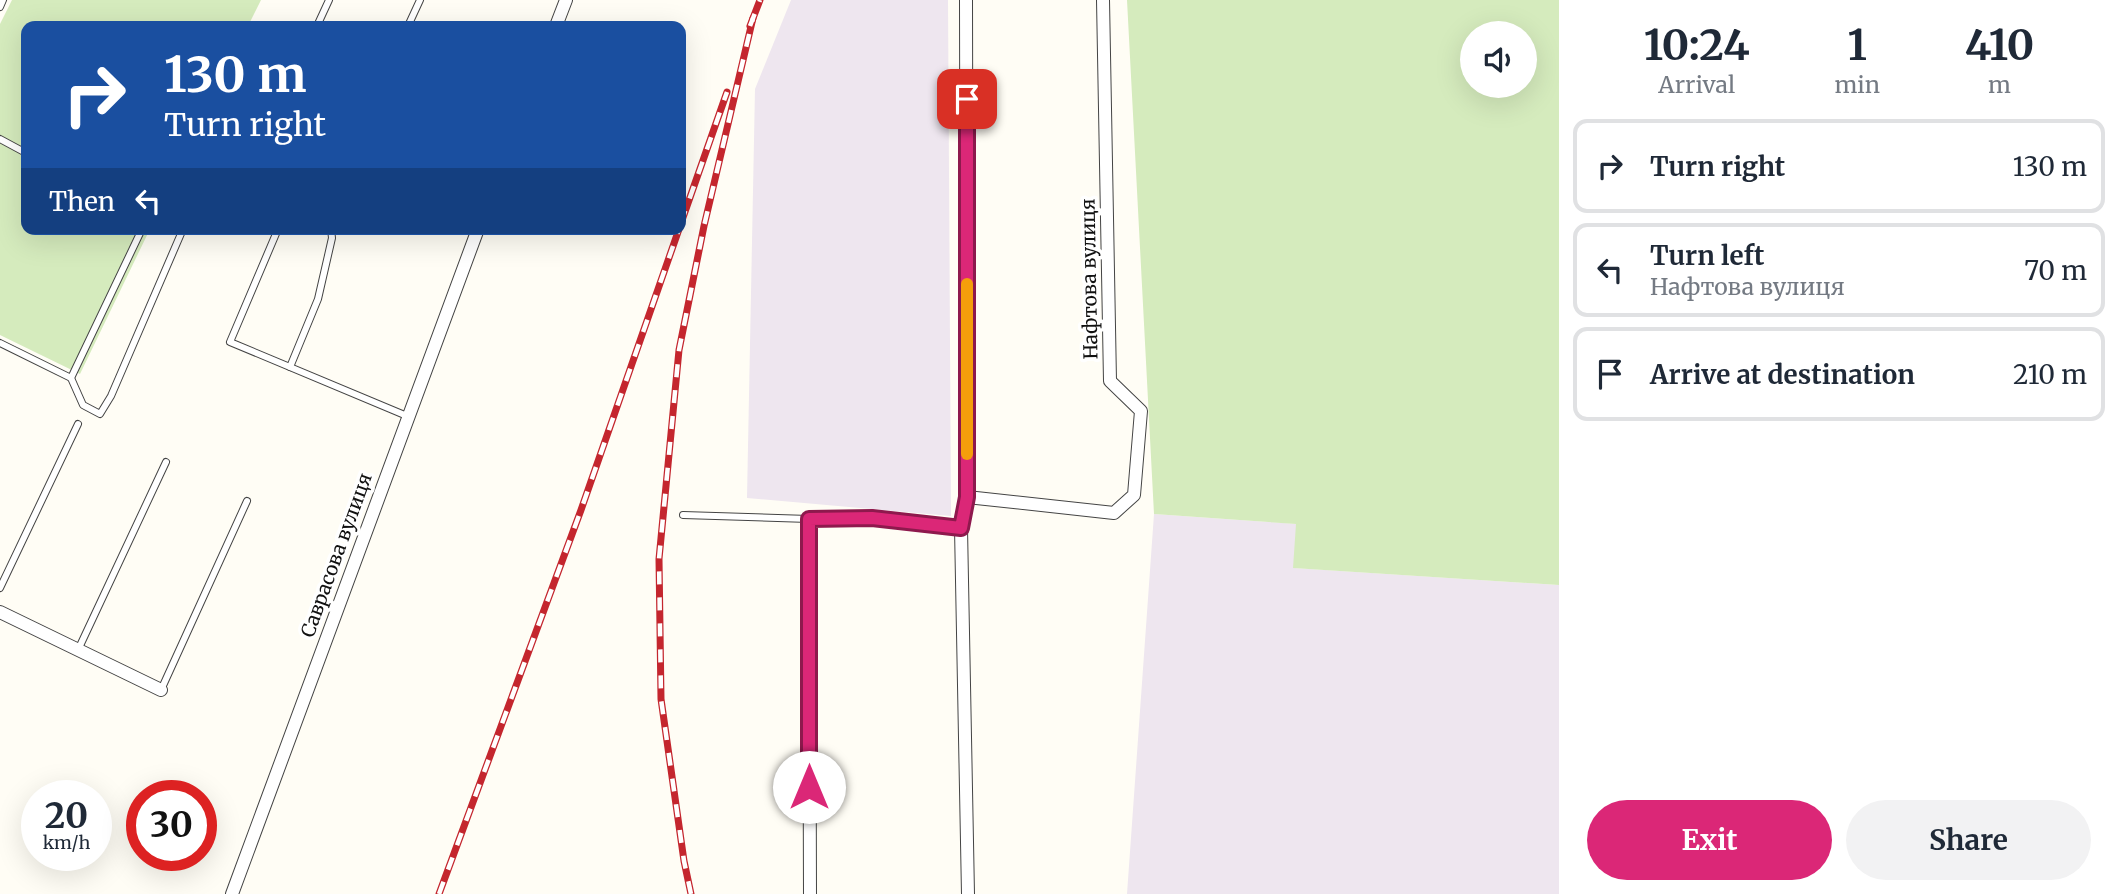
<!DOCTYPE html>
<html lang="en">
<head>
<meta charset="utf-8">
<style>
	body { margin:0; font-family:Merriweather,serif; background:#f2f2f3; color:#1f2937; height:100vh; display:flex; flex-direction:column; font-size:26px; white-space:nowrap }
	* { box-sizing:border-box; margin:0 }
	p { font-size:23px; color:#747a83 }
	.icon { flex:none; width:38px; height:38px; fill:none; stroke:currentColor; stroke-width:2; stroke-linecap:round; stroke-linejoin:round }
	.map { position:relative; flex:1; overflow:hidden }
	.side { display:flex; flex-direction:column; background:#fff; width:560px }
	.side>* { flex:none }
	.hud { position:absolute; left:21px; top:21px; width:665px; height:214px; border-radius:14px; box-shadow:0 7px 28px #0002; background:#1a4fa0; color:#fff; overflow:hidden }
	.buttons { position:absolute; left:1460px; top:21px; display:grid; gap:14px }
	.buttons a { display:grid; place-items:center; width:77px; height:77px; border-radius:50%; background:#fff; box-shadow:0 7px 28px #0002; font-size:35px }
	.speed { position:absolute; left:21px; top:780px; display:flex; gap:14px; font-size:35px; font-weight:700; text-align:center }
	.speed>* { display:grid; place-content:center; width:91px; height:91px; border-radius:50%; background:#fff; box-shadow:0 7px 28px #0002; line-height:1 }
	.speed small { font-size:18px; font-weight:400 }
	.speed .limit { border:10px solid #d22; background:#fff; color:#111 }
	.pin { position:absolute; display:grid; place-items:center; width:60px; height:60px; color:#fff; margin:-30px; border-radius:14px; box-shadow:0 4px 10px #0006 }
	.me { position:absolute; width:77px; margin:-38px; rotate:0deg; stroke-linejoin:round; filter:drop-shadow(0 0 5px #0008) }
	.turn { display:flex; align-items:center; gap:24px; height:147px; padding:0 28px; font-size:32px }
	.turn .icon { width:91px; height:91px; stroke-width:2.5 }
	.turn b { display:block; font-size:49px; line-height:60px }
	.then { display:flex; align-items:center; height:66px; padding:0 28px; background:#0003; gap:14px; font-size:26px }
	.eta { display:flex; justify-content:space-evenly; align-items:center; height:119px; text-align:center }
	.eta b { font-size:42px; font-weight:700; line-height:49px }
	.cta { display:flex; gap:14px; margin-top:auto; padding:14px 28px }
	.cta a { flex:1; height:80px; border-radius:42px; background:#db2777; color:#fff; font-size:28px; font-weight:700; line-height:80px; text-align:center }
	.cta a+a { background:#f2f2f3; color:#1f2937 }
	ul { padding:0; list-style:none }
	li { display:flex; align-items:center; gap:21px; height:94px; margin:0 14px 10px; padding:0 14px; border:4px solid #e0e1e3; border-radius:14px }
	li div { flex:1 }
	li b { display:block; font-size:26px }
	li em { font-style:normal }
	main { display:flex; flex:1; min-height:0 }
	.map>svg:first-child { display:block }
	.industrial { fill:#eee6ef }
	.green { fill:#d5ebbd; fill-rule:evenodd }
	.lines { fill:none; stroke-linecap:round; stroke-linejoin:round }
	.service-casing { stroke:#444; stroke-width:8 }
	.minor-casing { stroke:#444; stroke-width:14 }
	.service { stroke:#fff; stroke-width:6 }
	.minor { stroke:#fff; stroke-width:12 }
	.rail-casing { stroke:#c4262e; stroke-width:7 }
	.rail { stroke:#fff; stroke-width:4.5; stroke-dasharray:13; stroke-linecap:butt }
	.route-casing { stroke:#8e194d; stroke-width:18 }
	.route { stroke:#db2777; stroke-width:12 }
	.slow { stroke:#f59e0b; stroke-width:12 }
	.labels { text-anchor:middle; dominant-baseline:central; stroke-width:7; stroke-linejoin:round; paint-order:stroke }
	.street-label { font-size:19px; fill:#111; stroke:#fff }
</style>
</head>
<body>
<main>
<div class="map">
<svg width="1559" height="894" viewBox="0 0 1559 894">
	<rect width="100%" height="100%" fill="#fffdf5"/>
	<!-- industrial -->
	<g class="industrial">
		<polygon points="791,0 948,0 951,516 747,498 755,89"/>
		<polygon points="1154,514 1297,524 1294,568 1559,585 1559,894 1127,894"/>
	</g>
	<!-- green -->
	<g class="green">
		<polygon points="12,0 261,0 248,26 26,26 26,229 150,229 80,374 0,335 0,24"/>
		<path d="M1127,0h432v585l-266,-17 3,-44 -142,-10zM1524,33v53h-52v-53z"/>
	</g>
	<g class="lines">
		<defs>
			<g id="service">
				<polyline points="0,7 3,0"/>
				<polyline points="317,26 329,0"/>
				<polyline points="408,26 420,0"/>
				<polyline points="0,139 26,153"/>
				<polyline points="278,229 230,342 407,416"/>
				<polyline points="0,343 71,378 142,229"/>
				<polyline points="290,367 318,299 332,238 331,229"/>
				<polyline points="71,378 83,405 100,414 111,396 183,229"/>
				<polyline points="683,515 809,519 872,518 960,528"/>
				<polyline points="0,588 78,424"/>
				<polyline points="78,650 166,462"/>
				<polyline points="161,690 247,501"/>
			</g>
			<g id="minor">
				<polyline points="966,0 967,497 961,528 968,894"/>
				<polyline points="556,26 566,0"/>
				<polyline points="967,497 1114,513 1134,495 1141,411 1110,381 1103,0"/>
				<polyline points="809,519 810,894"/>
				<polyline points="0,612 161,690"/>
				<polyline points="232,894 478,229"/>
			</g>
		</defs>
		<!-- service casing -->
		<use href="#service" class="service-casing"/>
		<!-- minor casing -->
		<use href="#minor" class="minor-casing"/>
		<!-- service -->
		<use href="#service" class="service"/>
		<!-- minor -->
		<use href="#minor" class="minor"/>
		<defs>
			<g id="rail">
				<polyline points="750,26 760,0"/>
				<polyline points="681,223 727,92"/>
				<polyline points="439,894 581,510 679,229"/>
				<polyline points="691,894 684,861 661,699 659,559 679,350 704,226 753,18"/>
			</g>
		</defs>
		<!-- rail casing -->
		<use href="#rail" class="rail-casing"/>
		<!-- rail -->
		<use href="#rail" class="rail"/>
	</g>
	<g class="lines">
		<defs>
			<polyline id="route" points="809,787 809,519 872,518 961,528 967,497 967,99"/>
		</defs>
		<!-- route casing -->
		<use href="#route" class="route-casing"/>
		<!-- route -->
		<use href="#route" class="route"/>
		<!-- slow -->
		<polyline class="slow" points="967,454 967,284"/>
	</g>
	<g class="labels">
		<!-- street labels -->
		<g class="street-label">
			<text transform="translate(1089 279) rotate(-91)">Нафтова вулиця</text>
			<text transform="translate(336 555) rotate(-70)">Саврасова вулиця</text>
		</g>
	</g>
</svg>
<div class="buttons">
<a><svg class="icon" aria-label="sound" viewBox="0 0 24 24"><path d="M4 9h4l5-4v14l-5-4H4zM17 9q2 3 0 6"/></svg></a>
</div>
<div class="speed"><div>20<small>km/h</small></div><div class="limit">30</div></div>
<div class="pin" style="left:967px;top:99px;background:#d93025"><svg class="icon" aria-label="arrive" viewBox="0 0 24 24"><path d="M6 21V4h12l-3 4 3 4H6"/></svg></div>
<svg class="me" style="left:809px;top:787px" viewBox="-20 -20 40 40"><circle r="19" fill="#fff"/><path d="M0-13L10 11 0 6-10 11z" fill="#db2777"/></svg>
<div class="hud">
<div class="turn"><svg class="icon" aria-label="right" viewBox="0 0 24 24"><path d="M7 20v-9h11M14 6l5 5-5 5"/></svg><div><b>130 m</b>Turn right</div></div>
<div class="then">Then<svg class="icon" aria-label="left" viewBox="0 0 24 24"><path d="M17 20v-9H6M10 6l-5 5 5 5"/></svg></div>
</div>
</div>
<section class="side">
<div class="eta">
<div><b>10:24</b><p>Arrival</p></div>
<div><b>1</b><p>min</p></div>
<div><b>410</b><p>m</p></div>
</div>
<ul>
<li><svg class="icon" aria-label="right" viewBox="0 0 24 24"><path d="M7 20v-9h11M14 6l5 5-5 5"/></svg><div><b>Turn right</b></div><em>130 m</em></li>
<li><svg class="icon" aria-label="left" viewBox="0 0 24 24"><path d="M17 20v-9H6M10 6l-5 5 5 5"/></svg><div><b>Turn left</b><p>Нафтова вулиця</p></div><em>70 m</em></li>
<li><svg class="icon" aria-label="arrive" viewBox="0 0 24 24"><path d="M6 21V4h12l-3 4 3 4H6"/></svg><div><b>Arrive at destination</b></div><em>210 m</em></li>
</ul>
<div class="cta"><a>Exit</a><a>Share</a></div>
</section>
</main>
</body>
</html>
